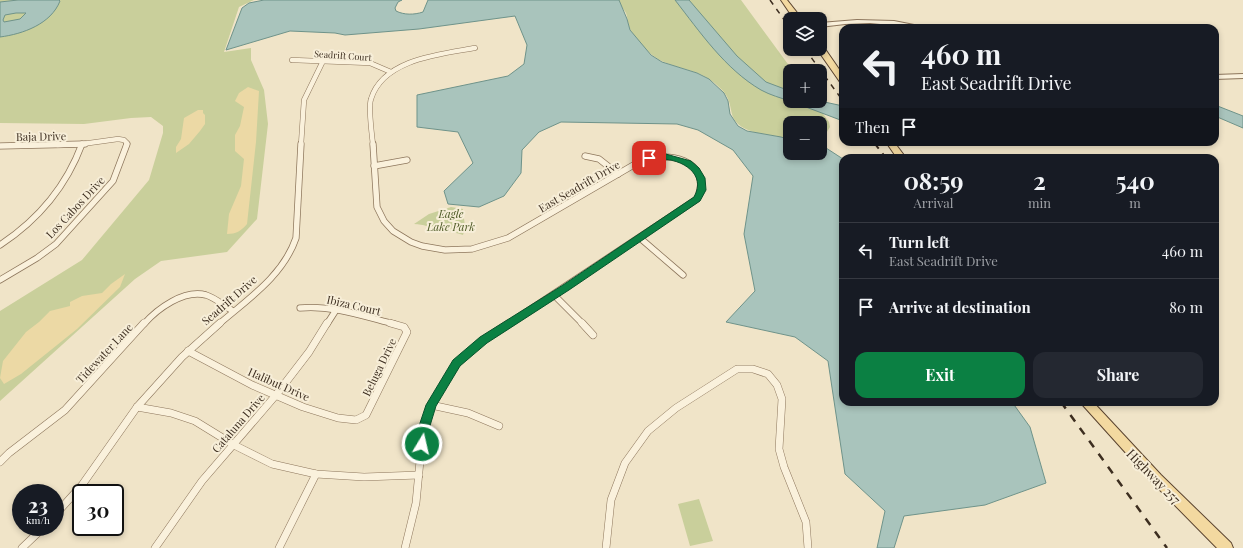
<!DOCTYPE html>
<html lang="en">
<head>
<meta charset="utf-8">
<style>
	body { margin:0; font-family:"Playfair Display",serif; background:#242831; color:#f1f3f6; height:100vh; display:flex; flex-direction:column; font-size:15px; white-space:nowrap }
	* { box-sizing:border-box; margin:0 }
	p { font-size:13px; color:#9ea1a6 }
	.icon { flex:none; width:22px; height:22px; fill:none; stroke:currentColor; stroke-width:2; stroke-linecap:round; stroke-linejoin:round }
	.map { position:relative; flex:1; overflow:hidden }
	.details { position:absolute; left:839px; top:154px; width:380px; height:252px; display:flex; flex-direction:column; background:#171b24; border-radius:12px; box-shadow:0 2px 6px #0003 }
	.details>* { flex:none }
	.top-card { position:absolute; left:839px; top:24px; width:380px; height:122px; border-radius:12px; box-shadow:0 2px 6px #0003; background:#171b24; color:#f1f3f6; overflow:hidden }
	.controls { position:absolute; left:783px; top:12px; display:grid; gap:8px }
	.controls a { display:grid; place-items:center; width:44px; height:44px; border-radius:8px; background:#171b24; box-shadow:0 2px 6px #0003; font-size:20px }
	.speed { position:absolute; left:12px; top:484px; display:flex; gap:8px; font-size:20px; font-weight:700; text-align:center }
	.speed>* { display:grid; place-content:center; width:52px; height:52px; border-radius:50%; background:#171b24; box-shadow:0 2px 6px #0003; line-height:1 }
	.speed small { font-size:10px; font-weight:400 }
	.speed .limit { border:2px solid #111; border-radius:6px; background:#fff; color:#111 }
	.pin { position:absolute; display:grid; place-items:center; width:34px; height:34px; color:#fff; margin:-17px; border-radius:8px; box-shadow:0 2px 6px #0006 }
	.me { position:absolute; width:44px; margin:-22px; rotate:9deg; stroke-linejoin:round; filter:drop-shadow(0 0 3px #0008) }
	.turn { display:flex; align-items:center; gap:14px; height:84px; padding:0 16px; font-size:18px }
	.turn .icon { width:52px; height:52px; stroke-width:2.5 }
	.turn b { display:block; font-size:28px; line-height:34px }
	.then { display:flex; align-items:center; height:38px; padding:0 16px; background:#0003; gap:8px; font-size:15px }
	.eta { display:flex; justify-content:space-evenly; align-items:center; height:68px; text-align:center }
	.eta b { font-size:24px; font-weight:700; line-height:28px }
	.action { display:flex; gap:8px; margin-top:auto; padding:8px 16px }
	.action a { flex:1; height:46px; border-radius:12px; background:#0b8043; color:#fff; font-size:16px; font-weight:700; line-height:46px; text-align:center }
	.action a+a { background:#242831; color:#f1f3f6 }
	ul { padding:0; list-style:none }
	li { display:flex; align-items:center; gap:12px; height:56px; padding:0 16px; border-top:1px solid #363941 }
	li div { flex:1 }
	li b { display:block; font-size:15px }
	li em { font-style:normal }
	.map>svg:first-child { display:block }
	.green { fill:#c9cf9b }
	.sand { fill:#ecd9a5 }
	.water { fill:#a9c4bc; stroke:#6f938a; fill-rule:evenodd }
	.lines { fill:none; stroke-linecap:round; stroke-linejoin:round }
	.minor-far2-casing { stroke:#8d765c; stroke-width:5.5 }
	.minor-far1-casing { stroke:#8d765c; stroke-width:7 }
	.minor-casing { stroke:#8d765c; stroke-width:8 }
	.tertiary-casing { stroke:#8d765c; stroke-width:2 }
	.primary-casing { stroke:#5b4430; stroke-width:2 }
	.minor-far2 { stroke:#faf1dc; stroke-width:4.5 }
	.minor-far1 { stroke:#faf1dc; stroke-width:5.5 }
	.minor { stroke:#faf1dc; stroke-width:7 }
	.tertiary { fill:#faf1dc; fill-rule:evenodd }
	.primary { fill:#f3d9a0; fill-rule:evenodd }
	.rail-far2 { stroke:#3d2e20; stroke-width:1.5; stroke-dasharray:5.5 5.5; stroke-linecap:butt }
	.rail-far1 { stroke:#3d2e20; stroke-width:2; stroke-dasharray:6 6; stroke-linecap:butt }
	.rail { stroke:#3d2e20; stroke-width:2.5; stroke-dasharray:8 8; stroke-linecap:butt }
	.route { fill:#0b8043; stroke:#07532c }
	.labels { text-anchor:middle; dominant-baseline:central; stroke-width:4; stroke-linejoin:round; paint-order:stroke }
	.far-street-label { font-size:9px; fill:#3d2e20; stroke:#f7eed8 }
	.street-label { font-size:11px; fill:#3d2e20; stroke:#f7eed8 }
	.park-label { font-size:11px; font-style:italic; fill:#4d5a26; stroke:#f7eed8 }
	.near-street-label { font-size:13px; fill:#3d2e20; stroke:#f7eed8 }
</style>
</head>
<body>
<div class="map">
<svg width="1243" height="548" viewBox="0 0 1243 548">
	<rect width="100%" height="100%" fill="#f0e4c8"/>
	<!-- green -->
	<g class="green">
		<polygon points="0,0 254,0 239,7 224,52 251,48 251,60 264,90 268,124 257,219 227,252 161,261 135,279 0,401 0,311 82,260 149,180 163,133 163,126 151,117 131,118 84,124 0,123"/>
		<path d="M619,0h122l52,71h-3v30h24l15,21 1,5 -10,16v-20h-30v17c-16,-6 -38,-4 -52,-16 -8,-7 -6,-16 -10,-25 -3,-8 -12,-15 -19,-20 -13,-9 -30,-10 -45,-17 -13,-5 -26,-20 -33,-31 -3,-5 -3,-12 -5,-18 -3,-5 -6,-7 -7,-13z"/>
		<path d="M451,207l12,2c0,10 4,16 0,26 -8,-3 -15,-3 -23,-5 -10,-2 -16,-6 -26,-6l15,-10z"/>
		<polygon points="699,499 713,541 690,546 678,504"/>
	</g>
	<!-- sand -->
	<g class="sand">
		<path d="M248,87l11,4 -3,51 -9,82c-6,7 -11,10 -20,10l2,-20 12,-28 3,-27 -9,-8v-16l5,-9 4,-19 -9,-6 4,-8z"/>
		<polygon points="198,110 203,110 203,113 205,115 205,124 200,131 189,144 176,153 176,147 181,139 184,118"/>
		<polygon points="125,274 120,287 77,329 21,374 4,384 0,378 3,361 26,332 39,322 50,311 70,306 70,302 82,296 102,293 111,284"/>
	</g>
	<!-- water -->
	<g class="water">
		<path d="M18,0h41l1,1c-9,23 -37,33 -60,36v-35zM16,13h10l-6,6 -16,3 -1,-2 2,-5z"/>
		<path d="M264,0h138l-4,2 -3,6 1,3c8,4 18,4 27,1l5,-12h191l8,19 3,11 21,25 11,7 35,11 12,6 15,14 4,8 2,13 8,12 9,5 34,6 9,3v13h30v-7h3l20,13v243h169l18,25 16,56 -61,22 -81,11 -10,32h-17l8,-37 -40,-37 -17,-113 -33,-24 -69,-15 29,-31 -11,-57 9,-58 -20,-26 -35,-20 -21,-6 -116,-2 -22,10 -17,18 -1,23 -17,23 -25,11 -31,-3 -4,-13 29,-28 -15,-31 -41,-5v-32l91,-19 16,-12 3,-19 -12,-29 -96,13 -74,6 -10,-2 -45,-2 -64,19 16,-42 7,-5z"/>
		<path d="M675,0h14l48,56 29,26 24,9v10c-9,-3 -20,-6 -29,-11 -36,-21 -61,-58 -86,-90z"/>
		<polygon points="790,101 820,101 843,106 843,121"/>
		<polygon points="1215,105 1243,116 1243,128 1215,116"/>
	</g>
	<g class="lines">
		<defs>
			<g id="minor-far2">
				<polyline points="292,60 370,63 391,72"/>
				<polyline points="57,145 82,144 118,139 124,140 127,143 126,145"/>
				<polyline points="301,145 304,100 323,61"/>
				<path d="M373,145c-1,-10 -5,-38 -2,-46 12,-40 70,-45 104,-51"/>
			</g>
			<g id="minor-far1">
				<path d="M373,144l4,63 7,14 9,10 18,11 11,4 23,4 27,-1 36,-11 129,-75c28,-14 77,-4 60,36l-189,125"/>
				<polyline points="0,146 85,144"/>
				<polyline points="585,156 599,159 618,174"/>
				<polyline points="374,166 407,160"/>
				<polyline points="640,238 683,275"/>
				<path d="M0,245c38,-25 66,-58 82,-101"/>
				<polyline points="0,280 37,258 56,244 113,181 127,144"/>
				<polyline points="554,295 583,324"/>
				<path d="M300,308c32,-3 63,8 94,16"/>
				<path d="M144,324c13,-15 40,-35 62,-29 10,3 18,11 27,16"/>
				<path d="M219,324c29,-25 64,-48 77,-86l5,-94"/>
				<polyline points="327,324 336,310"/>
			</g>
			<g id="minor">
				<polyline points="582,323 593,335"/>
				<polyline points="188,351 252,385 303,407 338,418 356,420 366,415 407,332 404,327 390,323"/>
				<polyline points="431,405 468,413 499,426"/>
				<polyline points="137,407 171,413 195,421 234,445 272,464 316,474 364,477 419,475"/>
				<polyline points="0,462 9,453 65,410 144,323"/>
				<polyline points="55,515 82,485 137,407 182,357 220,323"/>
				<polyline points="22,548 44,527"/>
				<polyline points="155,548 202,481 276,395 309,352 327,323"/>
				<polyline points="279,548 316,474"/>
				<polyline points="405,548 416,503 423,429 431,405 457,363 483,340 509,323"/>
				<polyline points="606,548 611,500 625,463 648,431 676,408 737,369 753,369 768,374 777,385 782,399 779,449 784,467 806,522 808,548"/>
			</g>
			<g id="tertiary">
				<polygon points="857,20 894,21 919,26 922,28 870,23 845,24 820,27 820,23"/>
				<polygon points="1243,74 1243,78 1215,79 1215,75"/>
			</g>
			<g id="primary">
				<polygon points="781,0 787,0 802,19 794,19"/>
				<polygon points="820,46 823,46 843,75 843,82 840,82 817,49 820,49"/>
				<polygon points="886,142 894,142 906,158 897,158"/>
				<polygon points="1080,402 1093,402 1161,475 1231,543 1233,548 1217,548 1153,483"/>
			</g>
		</defs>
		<!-- minor-far2 casing -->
		<use href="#minor-far2" class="minor-far2-casing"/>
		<!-- minor-far1 casing -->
		<use href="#minor-far1" class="minor-far1-casing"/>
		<!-- minor casing -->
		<use href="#minor" class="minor-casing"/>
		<!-- tertiary casing -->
		<use href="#tertiary" class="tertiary-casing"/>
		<!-- primary casing -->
		<use href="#primary" class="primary-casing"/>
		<!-- minor-far2 -->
		<use href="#minor-far2" class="minor-far2"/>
		<!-- minor-far1 -->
		<use href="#minor-far1" class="minor-far1"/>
		<!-- minor -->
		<use href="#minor" class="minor"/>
		<!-- tertiary -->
		<use href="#tertiary" class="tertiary"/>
		<!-- primary -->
		<use href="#primary" class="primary"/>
		<!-- rail-far2 -->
		<g class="rail-far2">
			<polyline points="770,0 790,28"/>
			<polyline points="805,49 843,101"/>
			<polyline points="874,142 876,145"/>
		</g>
		<!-- rail-far1 -->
		<polyline class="rail-far1" points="875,144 886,158"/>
		<!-- rail -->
		<polyline class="rail" points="1061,402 1167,548"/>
	</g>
	<!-- route -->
	<path class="route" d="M662,153l29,8 8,7 6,10 1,12 -6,11 -131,89 -82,53 -27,23 -24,40 -7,23 -3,19 -4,1 -4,-1 -2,-4 2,-15 8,-24 27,-45 27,-23 83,-52 131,-88c13,-23 -12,-38 -33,-38 -4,0 -8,1 -12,1l-4,-2 4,-3z"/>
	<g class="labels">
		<!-- far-street labels -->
		<g class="far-street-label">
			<text transform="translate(343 55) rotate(4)">Seadrift Court</text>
		</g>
		<!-- street labels -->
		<g class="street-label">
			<text transform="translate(41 136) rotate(-1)">Baja Drive</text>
			<text transform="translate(579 186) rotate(-30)">East Seadrift Drive</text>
			<text transform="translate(75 207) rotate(-47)">Los Cabos Drive</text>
			<text transform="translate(229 300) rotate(-41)">Seadrift Drive</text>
			<text transform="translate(354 305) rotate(13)">Ibiza Court</text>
			<text transform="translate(104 353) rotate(-47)">Tidewater Lane</text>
			<text transform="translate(379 367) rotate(-64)">Beluga Drive</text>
			<text transform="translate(279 384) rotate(24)">Halibut Drive</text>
			<text transform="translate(238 423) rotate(-49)">Cataluna Drive</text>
		</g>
		<!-- park labels -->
		<g class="park-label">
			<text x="451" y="213">Eagle<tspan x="451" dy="13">Lake Park</tspan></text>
		</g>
		<!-- near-street labels -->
		<g class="near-street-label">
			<text transform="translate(1154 476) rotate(46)">Highway 257</text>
		</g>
	</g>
</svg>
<div class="controls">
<a><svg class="icon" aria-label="layers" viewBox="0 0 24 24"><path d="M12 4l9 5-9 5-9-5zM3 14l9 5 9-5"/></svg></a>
<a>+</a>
<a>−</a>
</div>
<div class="speed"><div>23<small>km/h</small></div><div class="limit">30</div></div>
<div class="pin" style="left:649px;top:158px;background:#d93025"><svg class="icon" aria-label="arrive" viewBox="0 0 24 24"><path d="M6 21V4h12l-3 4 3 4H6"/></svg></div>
<svg class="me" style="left:422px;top:444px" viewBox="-20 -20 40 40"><circle r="17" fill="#0b8043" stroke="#fff" stroke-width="3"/><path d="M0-11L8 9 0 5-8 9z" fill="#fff"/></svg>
<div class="top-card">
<div class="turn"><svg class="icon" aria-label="left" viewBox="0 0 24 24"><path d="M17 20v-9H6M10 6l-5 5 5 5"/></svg><div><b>460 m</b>East Seadrift Drive</div></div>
<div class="then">Then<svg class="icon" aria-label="arrive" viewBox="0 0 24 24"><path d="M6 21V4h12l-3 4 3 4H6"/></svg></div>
</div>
<section class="details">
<div class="eta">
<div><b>08:59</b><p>Arrival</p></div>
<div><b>2</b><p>min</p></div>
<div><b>540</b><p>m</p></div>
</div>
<ul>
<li><svg class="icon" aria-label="left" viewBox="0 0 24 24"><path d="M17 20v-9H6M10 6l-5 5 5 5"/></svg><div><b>Turn left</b><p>East Seadrift Drive</p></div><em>460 m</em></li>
<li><svg class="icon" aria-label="arrive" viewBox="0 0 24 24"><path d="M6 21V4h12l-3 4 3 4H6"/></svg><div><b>Arrive at destination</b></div><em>80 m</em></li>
</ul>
<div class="action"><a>Exit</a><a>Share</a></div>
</section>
</div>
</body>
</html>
